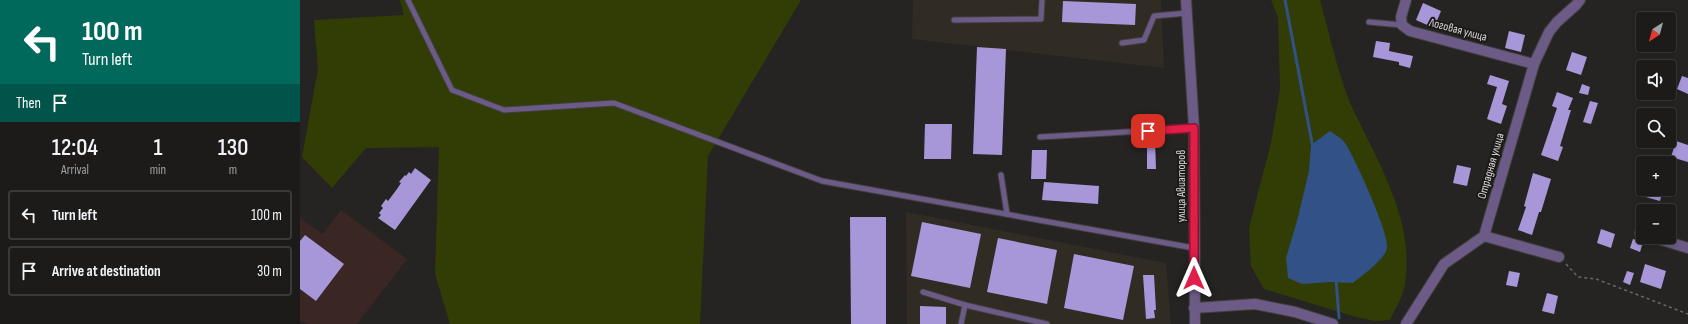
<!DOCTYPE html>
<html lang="en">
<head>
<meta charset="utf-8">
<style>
	body { margin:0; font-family:"Sofia Sans Condensed",sans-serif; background:#292827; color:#f1f3f6; height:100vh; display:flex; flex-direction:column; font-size:15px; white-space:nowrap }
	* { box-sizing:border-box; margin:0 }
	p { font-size:13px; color:#a0a1a2 }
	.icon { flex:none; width:22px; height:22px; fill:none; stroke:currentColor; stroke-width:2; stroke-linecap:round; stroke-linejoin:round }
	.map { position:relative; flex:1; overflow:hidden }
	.sheet { display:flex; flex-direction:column; background:#1c1b1a; width:300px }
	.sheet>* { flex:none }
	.top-card { background:#00695c; color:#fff; overflow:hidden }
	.needle { width:26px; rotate:216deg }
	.tools { position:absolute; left:1336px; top:12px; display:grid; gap:8px }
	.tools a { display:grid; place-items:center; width:40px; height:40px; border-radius:4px; background:#1c1b1a; box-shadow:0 2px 6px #0003,0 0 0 1px #3a3939; font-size:20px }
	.pin { position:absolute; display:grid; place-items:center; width:34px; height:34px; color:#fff; margin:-17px; border-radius:8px; box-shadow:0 2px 6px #0006 }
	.me { position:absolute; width:44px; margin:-22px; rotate:0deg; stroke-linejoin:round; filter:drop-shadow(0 0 3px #0008) }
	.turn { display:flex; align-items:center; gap:14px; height:84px; padding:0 16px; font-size:18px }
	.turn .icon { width:52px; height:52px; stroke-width:2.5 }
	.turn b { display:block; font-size:28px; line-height:34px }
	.then { display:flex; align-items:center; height:38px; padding:0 16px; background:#0003; gap:8px; font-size:15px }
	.eta { display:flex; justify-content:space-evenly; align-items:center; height:68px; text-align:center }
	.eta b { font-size:24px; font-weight:600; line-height:28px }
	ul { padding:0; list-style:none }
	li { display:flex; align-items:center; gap:12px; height:50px; margin:0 8px 6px; padding:0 8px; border:2px solid #3a3939; border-radius:4px }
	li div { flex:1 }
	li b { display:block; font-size:15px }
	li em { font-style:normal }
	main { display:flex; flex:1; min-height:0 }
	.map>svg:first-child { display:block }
	.built { fill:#302b23 }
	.education { fill:#3a2623 }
	.green { fill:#313d05 }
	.water { fill:#325186 }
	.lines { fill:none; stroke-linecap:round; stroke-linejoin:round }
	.stream { stroke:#325186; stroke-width:3 }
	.building { fill:#a897d8 }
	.service-casing { stroke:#42403f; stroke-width:7 }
	.minor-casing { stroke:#42403f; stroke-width:12 }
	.path { stroke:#6a6866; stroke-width:1.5; stroke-dasharray:3 3; stroke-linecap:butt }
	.service { stroke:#6c5b86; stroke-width:5 }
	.minor { stroke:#6c5b86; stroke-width:10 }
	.route-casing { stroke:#92132f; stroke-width:10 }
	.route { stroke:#e11d48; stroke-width:7 }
	.labels { text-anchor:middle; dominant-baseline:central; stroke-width:4; stroke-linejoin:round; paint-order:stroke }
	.street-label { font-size:12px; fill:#d8d6d5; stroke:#1d1b19 }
</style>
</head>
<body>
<main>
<section class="sheet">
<div class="top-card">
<div class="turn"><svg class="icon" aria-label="left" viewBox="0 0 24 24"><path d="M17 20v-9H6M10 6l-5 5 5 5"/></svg><div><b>100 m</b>Turn left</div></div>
<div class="then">Then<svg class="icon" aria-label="arrive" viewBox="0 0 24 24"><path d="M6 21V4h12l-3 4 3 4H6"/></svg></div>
</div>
<div class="eta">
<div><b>12:04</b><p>Arrival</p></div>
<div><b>1</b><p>min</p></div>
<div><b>130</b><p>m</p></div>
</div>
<ul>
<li><svg class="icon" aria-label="left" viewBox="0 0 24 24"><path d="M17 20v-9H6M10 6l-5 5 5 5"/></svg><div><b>Turn left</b></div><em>100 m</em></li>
<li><svg class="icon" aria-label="arrive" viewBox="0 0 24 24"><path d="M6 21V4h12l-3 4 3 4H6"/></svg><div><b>Arrive at destination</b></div><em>30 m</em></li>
</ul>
</section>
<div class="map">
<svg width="1388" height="324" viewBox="0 0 1388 324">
	<rect width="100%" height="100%" fill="#262422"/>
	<!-- built -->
	<g class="built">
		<polygon points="613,0 861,0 864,68 612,39"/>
		<polygon points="606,212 866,263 871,324 607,324"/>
	</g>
	<!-- education -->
	<polygon class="education" points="41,210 107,259 57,324 9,324 0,321 0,218 23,234"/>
	<!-- green -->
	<g class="green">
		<polygon points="100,0 501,0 408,156 400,324 150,324 135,274 139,147 66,148 32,188 2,157 18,69 14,20 104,15"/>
		<path d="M971,0h49c10,35 17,72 31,105 26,56 64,114 54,178 -1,12 -10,26 -15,37l-15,1 -19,-4 -92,-28 -13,-23 -2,-38 22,-85 9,-54 -2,-72z"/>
	</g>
	<!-- water -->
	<path class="water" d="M1030,131c5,4 12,7 15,12 9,13 45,92 42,105 -3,13 -25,27 -34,35l-23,-1 -28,2 -14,-6 -2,-20 11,-37 12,-50 2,-26z"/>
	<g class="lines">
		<!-- stream -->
		<g class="stream">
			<polyline points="985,0 1013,148"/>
			<polyline points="1036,279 1039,318"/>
		</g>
	</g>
	<!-- building -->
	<g class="building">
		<polygon points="763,1 836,4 835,25 762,22"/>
		<polygon points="1123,3 1141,11 1134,28 1116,20"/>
		<polygon points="1209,31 1225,35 1221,52 1205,48"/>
		<polygon points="1076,41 1090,43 1089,51 1113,56 1110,68 1099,65 1099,62 1073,57"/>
		<polygon points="677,47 706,49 702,155 673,154"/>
		<polygon points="1272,52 1287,57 1281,75 1266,70"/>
		<polygon points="1190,75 1209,81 1202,104 1207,106 1201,124 1187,119 1197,87 1187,84"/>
		<polygon points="1382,76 1388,78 1388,94 1377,89"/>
		<polygon points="1282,84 1290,87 1288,95 1279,93"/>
		<polygon points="1257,92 1273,98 1268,110 1271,110 1260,146 1263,147 1258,161 1241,155 1257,108 1252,106"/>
		<polygon points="1290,101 1298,103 1291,124 1283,122"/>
		<polygon points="625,124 652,124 651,159 624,159"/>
		<polygon points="847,139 855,139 856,169 847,169"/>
		<polygon points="1376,141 1388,145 1388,162 1371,157"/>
		<polygon points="732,150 747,150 746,179 731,179"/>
		<polygon points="1157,165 1171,168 1167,186 1153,183"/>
		<polygon points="115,168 131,180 95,230 78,218 81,215 79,213 83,208 81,206 86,199 88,201 97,189 101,183 99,182 105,175 106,176 109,172 111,174"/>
		<polygon points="1233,173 1251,179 1241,212 1239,212 1232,235 1218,230 1226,207 1224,206"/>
		<polygon points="744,182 799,186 798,204 742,200"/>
		<polygon points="1344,189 1363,189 1360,201 1342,196"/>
		<polygon points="550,217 586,217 586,324 551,324"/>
		<polygon points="622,222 681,234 670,288 611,276"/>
		<polygon points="1301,229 1315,234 1311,248 1297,243"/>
		<polygon points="5,235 44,264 16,301 0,289 0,241"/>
		<polygon points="698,238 757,250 747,304 687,292"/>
		<polygon points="1333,239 1343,242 1340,252 1330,248"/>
		<polygon points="774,254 834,266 823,320 764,308"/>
		<polygon points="1345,264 1366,271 1361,289 1340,282"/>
		<polygon points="1209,271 1220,273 1217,287 1206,285"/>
		<polygon points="1327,271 1334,273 1330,285 1323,282"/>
		<polygon points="843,275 854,275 856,310 854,310 855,318 846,319"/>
		<polygon points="1247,293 1258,296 1254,314 1242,311"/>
		<polygon points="620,306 646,307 646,324 620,324"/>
	</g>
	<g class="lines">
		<defs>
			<g id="service">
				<polyline points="108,0 152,90 204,110 314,103 522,181 894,248"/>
				<polyline points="654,20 741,19 742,0"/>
				<polyline points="1069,22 1102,25"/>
				<polyline points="822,43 844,40 854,16 887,13"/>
				<polyline points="740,137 894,128"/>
				<polyline points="701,175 707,214"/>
				<polyline points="623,292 665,305 747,324"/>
				<polyline points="661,324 665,305"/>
			</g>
			<g id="minor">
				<polyline points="886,0 894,128 895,324"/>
				<polyline points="1106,0 1101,17 1102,25 1110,31 1234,64"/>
				<polyline points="1340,233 1343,234"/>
				<polyline points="1184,236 1259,257"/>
				<polyline points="1352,237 1388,248"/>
				<polyline points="894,308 955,304 995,312 1033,324"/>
				<polyline points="1106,324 1144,264 1184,236 1234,64 1249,32 1257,22 1276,5 1280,0"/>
			</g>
		</defs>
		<!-- service casing -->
		<use href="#service" class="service-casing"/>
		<!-- minor casing -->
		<use href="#minor" class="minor-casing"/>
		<!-- path -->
		<polyline class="path" points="1266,264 1278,277 1296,279 1388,314"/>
		<!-- service -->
		<use href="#service" class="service"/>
		<!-- minor -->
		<use href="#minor" class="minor"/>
	</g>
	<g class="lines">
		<defs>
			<polyline id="route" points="848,131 894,128 894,278"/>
		</defs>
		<!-- route casing -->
		<use href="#route" class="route-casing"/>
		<!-- route -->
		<use href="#route" class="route"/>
	</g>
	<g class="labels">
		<!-- street labels -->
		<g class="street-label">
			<text transform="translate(1158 30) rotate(15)">Логовая улица</text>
			<text transform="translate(1191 166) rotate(-74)">Отрадная улица</text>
			<text transform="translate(881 186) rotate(-90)">улица Авиаторов</text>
		</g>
	</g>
</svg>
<div class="tools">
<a><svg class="needle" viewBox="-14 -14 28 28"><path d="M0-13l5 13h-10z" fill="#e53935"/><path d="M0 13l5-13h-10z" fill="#a0a1a2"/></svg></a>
<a><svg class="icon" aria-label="sound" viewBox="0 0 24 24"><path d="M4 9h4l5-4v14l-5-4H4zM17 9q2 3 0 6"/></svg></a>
<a><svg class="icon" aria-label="search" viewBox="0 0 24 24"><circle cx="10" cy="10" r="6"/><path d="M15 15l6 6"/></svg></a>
<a>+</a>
<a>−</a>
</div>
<div class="pin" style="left:848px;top:131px;background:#d93025"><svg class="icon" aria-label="arrive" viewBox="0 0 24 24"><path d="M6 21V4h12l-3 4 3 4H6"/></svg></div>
<svg class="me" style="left:894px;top:278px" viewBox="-20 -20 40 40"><path d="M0-17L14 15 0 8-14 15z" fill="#e11d48" stroke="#fff" stroke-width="4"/></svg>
</div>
</main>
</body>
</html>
